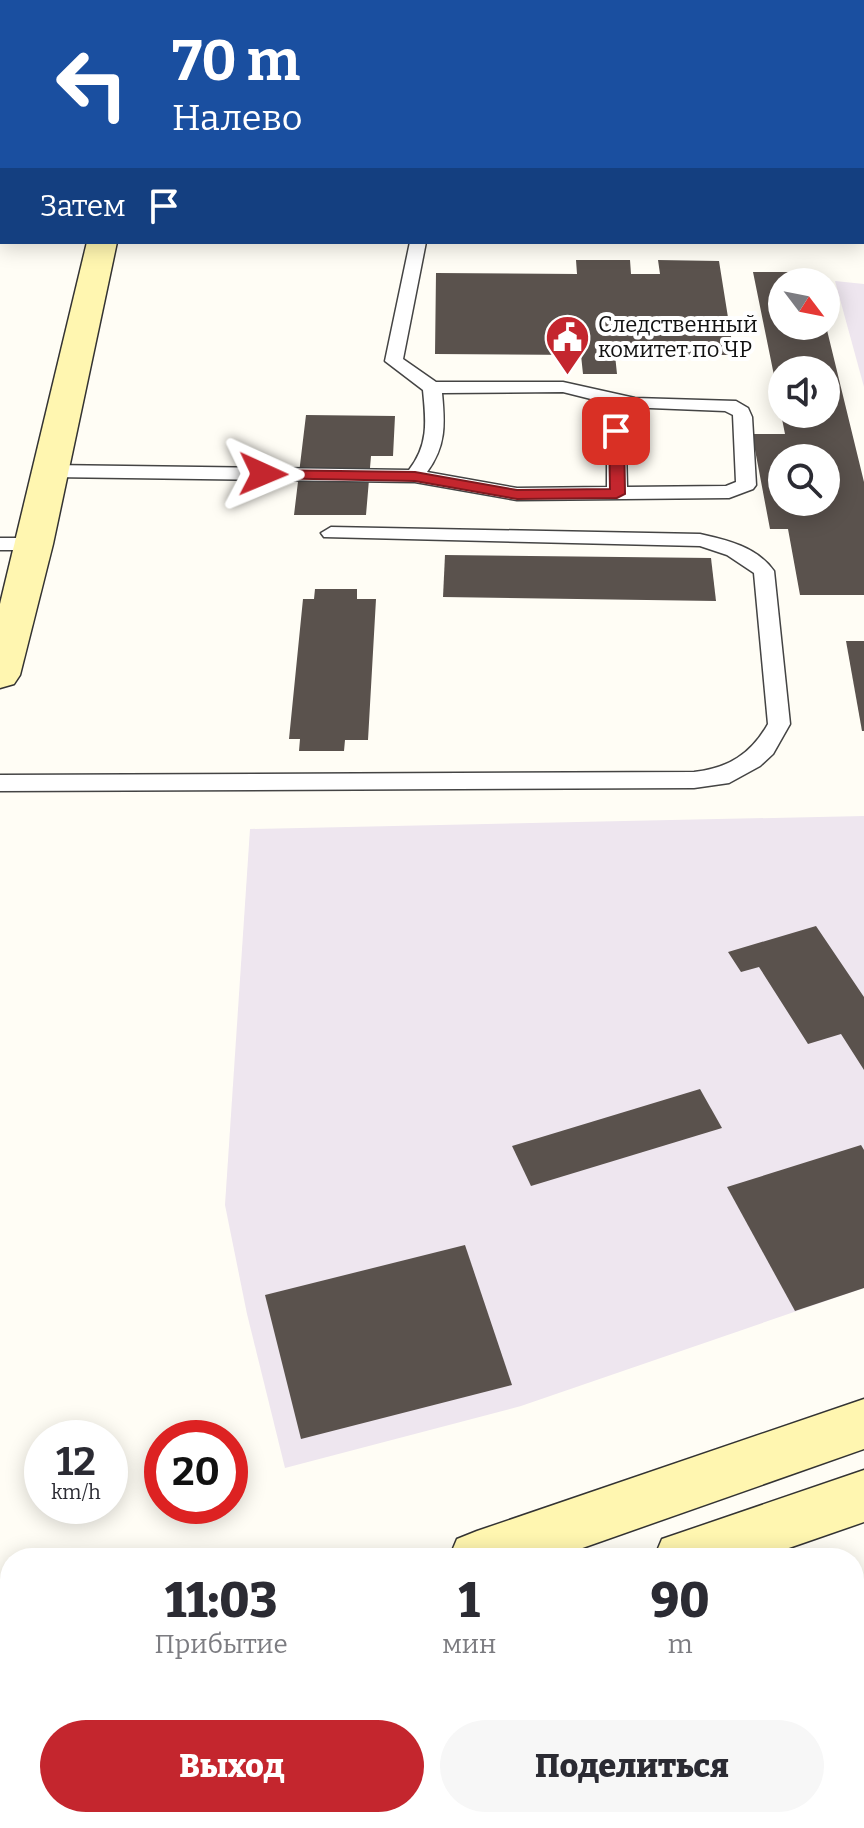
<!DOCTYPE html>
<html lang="ru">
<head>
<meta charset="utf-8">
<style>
	body { margin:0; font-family:Bitter,serif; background:#f7f7f7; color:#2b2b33; height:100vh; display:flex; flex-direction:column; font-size:30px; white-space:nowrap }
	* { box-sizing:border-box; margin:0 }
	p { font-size:26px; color:#7c7c81 }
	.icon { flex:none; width:44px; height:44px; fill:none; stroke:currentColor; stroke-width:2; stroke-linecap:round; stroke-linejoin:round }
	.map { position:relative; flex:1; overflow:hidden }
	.sheet { position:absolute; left:0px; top:1548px; width:864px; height:280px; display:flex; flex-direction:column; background:#fff; border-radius:32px 32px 0 0; box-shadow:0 4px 20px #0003 }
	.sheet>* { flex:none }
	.hud { position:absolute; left:0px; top:0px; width:864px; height:244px; box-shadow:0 4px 20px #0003; background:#1a4fa0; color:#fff; overflow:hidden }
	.needle { width:52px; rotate:122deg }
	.controls { position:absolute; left:768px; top:268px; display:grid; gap:16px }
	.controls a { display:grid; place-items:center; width:72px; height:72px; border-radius:50%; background:#fff; box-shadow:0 4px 20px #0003; font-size:40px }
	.speed { position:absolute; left:24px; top:1420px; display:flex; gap:16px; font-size:40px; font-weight:700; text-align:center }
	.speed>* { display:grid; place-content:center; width:104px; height:104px; border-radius:50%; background:#fff; box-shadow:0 4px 20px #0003; line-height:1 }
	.speed small { font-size:20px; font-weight:400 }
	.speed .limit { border:12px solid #d22; background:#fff; color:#111 }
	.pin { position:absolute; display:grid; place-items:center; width:68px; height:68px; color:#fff; margin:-34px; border-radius:16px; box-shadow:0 4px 12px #0006 }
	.me { position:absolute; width:88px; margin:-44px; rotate:91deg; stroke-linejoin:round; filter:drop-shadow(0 0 6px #0008) }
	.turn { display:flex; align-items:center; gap:28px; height:168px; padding:0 40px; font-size:36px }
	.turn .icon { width:104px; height:104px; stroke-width:2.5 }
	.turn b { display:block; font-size:56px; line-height:68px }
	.then { display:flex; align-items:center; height:76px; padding:0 40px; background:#0003; gap:16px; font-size:30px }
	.eta { display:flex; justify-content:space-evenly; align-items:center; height:136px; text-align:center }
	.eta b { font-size:48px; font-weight:800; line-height:56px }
	.cta { display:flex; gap:16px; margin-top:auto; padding:16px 40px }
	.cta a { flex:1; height:92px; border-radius:48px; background:#c4262e; color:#fff; font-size:32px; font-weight:800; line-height:92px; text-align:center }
	.cta a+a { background:#f7f7f7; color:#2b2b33 }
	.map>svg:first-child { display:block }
	.industrial { fill:#eee6ef }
	.building { fill:#5a524d; fill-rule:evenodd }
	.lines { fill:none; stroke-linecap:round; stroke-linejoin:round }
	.lane-casing { stroke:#444; stroke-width:3 }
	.street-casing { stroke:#444; stroke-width:3 }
	.secondary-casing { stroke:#333; stroke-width:3 }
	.lane { fill:#fff; fill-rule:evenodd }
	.street { fill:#fff; fill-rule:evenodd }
	.secondary { fill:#fff6b0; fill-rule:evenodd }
	.route { fill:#c4262e; stroke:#7f191e; stroke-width:2 }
	.labels { text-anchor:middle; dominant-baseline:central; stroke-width:8; stroke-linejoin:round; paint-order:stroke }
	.far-poi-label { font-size:22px; fill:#111; stroke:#fff; text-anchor:start }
</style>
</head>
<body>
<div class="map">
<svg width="864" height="1828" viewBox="0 0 864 1828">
	<rect width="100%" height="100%" fill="#fffdf5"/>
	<!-- industrial -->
	<g class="industrial">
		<polygon points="835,281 864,284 864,387"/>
		<polygon points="864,816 864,1288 521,1406 285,1468 247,1314 225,1205 250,829"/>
	</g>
	<!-- building -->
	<g class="building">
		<polygon points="576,260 630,260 631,274 660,274 658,260 719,261 734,355 615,355 617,374 583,374 581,355 435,354 436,273 577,274"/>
		<path d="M753,272h58l3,10h-32v44h44l38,156v113h-64l-12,-66h-18l-18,-95h33l-4,-20h45v-44h-44l-1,40zM782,458h44v44h-44z"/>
		<polygon points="306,415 395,416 393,456 371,456 366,515 294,515"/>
		<polygon points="445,555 711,558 716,601 443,597"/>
		<polygon points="315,589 357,589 357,599 376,599 368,740 345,740 344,751 299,751 300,739 289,739 303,599 314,599"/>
		<polygon points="846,641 864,641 864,731 862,731"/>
		<polygon points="816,926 864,997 864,1070 841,1034 808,1044 759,967 741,972 728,952"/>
		<polygon points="700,1089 722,1128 531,1186 512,1146"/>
		<polygon points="861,1145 864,1150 864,1288 795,1311 727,1187"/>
		<polygon points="465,1245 512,1385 301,1439 265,1295"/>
		<polygon points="864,1672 864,1828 658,1828 654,1818 854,1818 854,1676"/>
		<polygon points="494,1818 583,1818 587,1828 498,1828"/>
	</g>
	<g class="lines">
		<defs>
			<g id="lane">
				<path d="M410,242h16l-23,117 33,23h127l72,16 101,3 12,7 4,9 4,68 -3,4 -24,9 -212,2 -102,-18 -364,-5 -10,-6 10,-6 358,5c20,-26 17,-49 14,-80l-38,-29zM563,392l44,11v84l-90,1 -90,-16c19,-26 18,-47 15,-79zM625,407l100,4 8,4 3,67 -10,4 -99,1z"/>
				<path d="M331,527l369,7c27,6 57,13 74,37l16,153 -17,30 -13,12 -31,17 -35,5 -694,3v-16l694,-3c35,-4 57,-18 74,-48l-14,-151 -27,-18 -27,-9 -376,-9 -3,-4z"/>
				<polygon points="0,538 35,538 45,544 35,550 0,550"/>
			</g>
			<g id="street">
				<polygon points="833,0 859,0 860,2 834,2"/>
				<polygon points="397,1818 459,1818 462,1828 400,1828"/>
			</g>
			<g id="secondary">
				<rect x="134" y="0" width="26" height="2"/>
				<polygon points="87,242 117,242 53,544 20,675 14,684 0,688 0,604"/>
				<polygon points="864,1399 864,1449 554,1558 449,1558 457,1539 477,1531"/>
				<polygon points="864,1470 864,1522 760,1558 654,1558 662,1539"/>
				<polygon points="10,1689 10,1749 0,1753 0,1693"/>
				<polygon points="10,1764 10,1818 29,1818 0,1828 0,1768"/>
			</g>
		</defs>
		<!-- lane casing -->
		<use href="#lane" class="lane-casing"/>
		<!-- street casing -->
		<use href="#street" class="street-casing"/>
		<!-- secondary casing -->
		<use href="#secondary" class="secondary-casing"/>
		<!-- lane -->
		<use href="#lane" class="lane"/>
		<!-- street -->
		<use href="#street" class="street"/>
		<!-- secondary -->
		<use href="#secondary" class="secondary"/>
	</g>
	<!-- route -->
	<polygon class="route" points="616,427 624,431 625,494 617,498 517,499 415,481 263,478 256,474 263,470 415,472 517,490 610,489 609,431"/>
	<!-- icons -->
	<defs>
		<symbol id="civic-pin" viewBox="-11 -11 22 30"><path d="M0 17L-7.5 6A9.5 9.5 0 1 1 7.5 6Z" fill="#c4262e" stroke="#fff"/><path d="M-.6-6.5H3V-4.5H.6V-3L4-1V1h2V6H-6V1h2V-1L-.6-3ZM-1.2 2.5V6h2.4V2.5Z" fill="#fff"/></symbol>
	</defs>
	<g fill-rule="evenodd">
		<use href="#civic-pin" x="542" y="312" width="51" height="69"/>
	</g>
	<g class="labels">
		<!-- far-poi labels -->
		<g class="far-poi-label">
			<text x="598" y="324">Следственный<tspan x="598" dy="25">комитет по ЧР</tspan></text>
		</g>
	</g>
</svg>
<div class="controls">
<a><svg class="needle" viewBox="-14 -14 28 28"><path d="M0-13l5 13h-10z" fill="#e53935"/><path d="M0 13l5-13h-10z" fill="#7c7c81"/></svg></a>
<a><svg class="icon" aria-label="sound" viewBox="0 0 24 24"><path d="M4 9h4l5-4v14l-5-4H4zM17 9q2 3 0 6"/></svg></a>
<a><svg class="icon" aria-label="search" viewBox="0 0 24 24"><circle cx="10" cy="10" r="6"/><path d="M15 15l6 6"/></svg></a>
</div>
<div class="speed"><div>12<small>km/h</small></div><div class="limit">20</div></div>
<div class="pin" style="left:616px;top:431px;background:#d93025"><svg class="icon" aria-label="arrive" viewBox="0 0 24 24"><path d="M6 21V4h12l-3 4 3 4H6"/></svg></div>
<svg class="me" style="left:263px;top:474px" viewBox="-20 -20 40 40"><path d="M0-17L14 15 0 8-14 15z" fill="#c4262e" stroke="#fff" stroke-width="4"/></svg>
<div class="hud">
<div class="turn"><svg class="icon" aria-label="left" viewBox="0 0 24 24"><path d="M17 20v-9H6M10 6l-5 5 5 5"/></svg><div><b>70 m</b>Налево</div></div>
<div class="then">Затем<svg class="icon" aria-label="arrive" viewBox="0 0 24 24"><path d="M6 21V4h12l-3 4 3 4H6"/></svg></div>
</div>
<section class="sheet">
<div class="eta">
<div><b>11:03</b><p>Прибытие</p></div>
<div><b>1</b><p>мин</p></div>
<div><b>90</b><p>m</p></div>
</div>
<div class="cta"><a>Выход</a><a>Поделиться</a></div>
</section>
</div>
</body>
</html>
